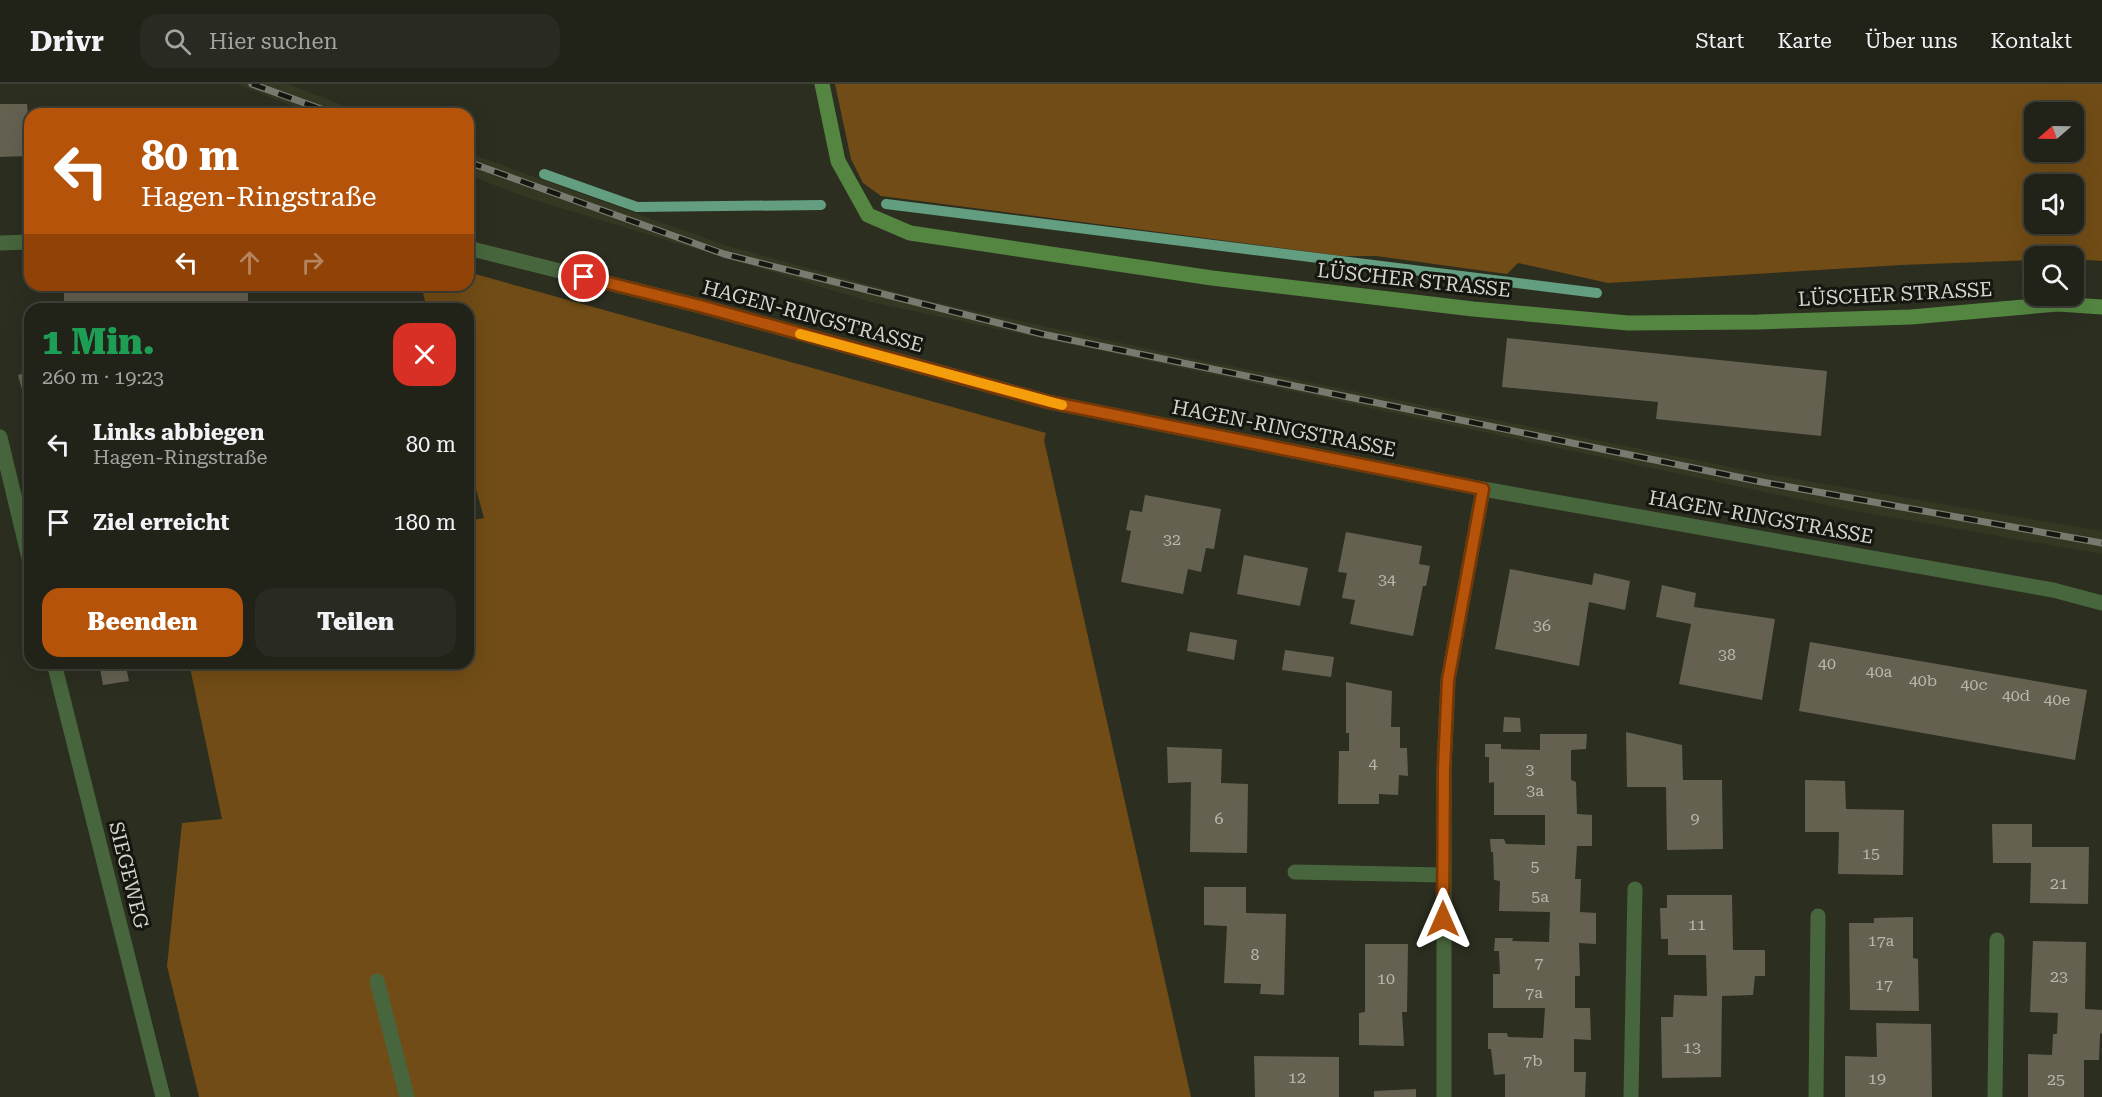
<!DOCTYPE html>
<html lang="de">
<head>
<meta charset="utf-8">
<style>
	body { margin:0; font-family:"Roboto Serif",serif; background:#292a21; color:#f1f3f6; height:100vh; display:flex; flex-direction:column; font-size:22px; white-space:nowrap }
	* { box-sizing:border-box; margin:0 }
	p { font-size:20px; color:#a2a4a2 }
	.icon { flex:none; width:33px; height:33px; fill:none; stroke:currentColor; stroke-width:2; stroke-linecap:round; stroke-linejoin:round }
	.map { position:relative; flex:1; overflow:hidden }
	.sheet { position:absolute; left:24px; top:219px; width:450px; height:366px; display:flex; flex-direction:column; background:#212218; border-radius:18px; box-shadow:0 6px 24px #0002,0 0 0 2px #3e3f37 }
	.sheet>* { flex:none }
	.top-card { position:absolute; left:24px; top:24px; width:450px; height:183px; border-radius:18px; box-shadow:0 6px 24px #0002,0 0 0 2px #3e3f37; background:#b45309; color:#fff; overflow:hidden }
	.needle { width:39px; rotate:250deg }
	.buttons { position:absolute; left:2024px; top:18px; display:grid; gap:12px }
	.buttons a { display:grid; place-items:center; width:60px; height:60px; border-radius:12px; background:#212218; box-shadow:0 6px 24px #0002,0 0 0 2px #3e3f37; font-size:30px }
	.pin { position:absolute; display:grid; place-items:center; width:51px; height:51px; color:#fff; margin:-26px; border:3px solid #fff; border-radius:50%; box-shadow:0 2px 6px #0007 }
	.me { position:absolute; width:66px; margin:-33px; rotate:0deg; stroke-linejoin:round; filter:drop-shadow(0 0 4px #0008) }
	.turn { display:flex; align-items:center; gap:21px; height:126px; padding:0 18px; font-size:27px }
	.turn .icon { width:78px; height:78px; stroke-width:2.5 }
	.turn b { display:block; font-size:42px; line-height:51px }
	.lanes { display:flex; align-items:center; height:57px; padding:0 18px; background:#0003; justify-content:center; gap:30px; direction:ltr }
	.lanes .off { opacity:.35 }
	.round { display:grid; place-items:center; flex:none; width:63px; height:63px; border-radius:18px; background:#292a21 }
	.summary { display:flex; align-items:center; justify-content:space-between; height:102px; padding:0 18px }
	h1 { font-size:36px; font-weight:800; line-height:45px; color:#1e9e55 }
	.cta { display:flex; gap:12px; margin-top:auto; padding:12px 18px }
	.cta a { flex:1; height:69px; border-radius:18px; background:#b45309; color:#fff; font-size:24px; font-weight:800; line-height:69px; text-align:center }
	.cta a+a { background:#292a21; color:#f1f3f6 }
	ul { padding:0; list-style:none }
	li { display:flex; align-items:center; gap:18px; height:78px; padding:0 18px }
	li div { flex:1 }
	li b { display:block; font-size:22px }
	li em { font-style:normal }
	header { display:flex; align-items:center; gap:36px; box-sizing:border-box; height:84px; padding:0 30px; background:#212218; border-bottom:2px solid #3e3f37 }
	header strong { font-size:28px }
	nav { display:flex; gap:33px; margin-inline-start:auto; font-size:21px }
	.search { width:420px; height:54px; background:#292a21; display:flex; align-items:center; gap:15px; box-sizing:border-box; padding:0 21px; border-radius:18px; color:#a2a4a2; font-size:22px }
	.map>svg:first-child { display:block }
	.built { fill:#343823 }
	.green { fill:#714c16; fill-rule:evenodd }
	.lines { fill:none; stroke-linecap:round; stroke-linejoin:round }
	.stream { stroke:#629e7f; stroke-width:10 }
	.building { fill:#656151 }
	.lane { stroke:#47663d; stroke-width:15 }
	.street { stroke:#47663d; stroke-width:15 }
	.secondary { stroke:#548642; stroke-width:15 }
	.rail-casing { stroke:#787a6f; stroke-width:7 }
	.rail { stroke:#14160f; stroke-width:4.5; stroke-dasharray:14; stroke-linecap:butt }
	.route-casing { stroke:#753606; stroke-width:15 }
	.route { stroke:#b45309; stroke-width:10 }
	.slow { stroke:#f59e0b; stroke-width:10 }
	.labels { text-anchor:middle; dominant-baseline:central; stroke-width:6; stroke-linejoin:round; paint-order:stroke }
	.number-label { font-size:16px; fill:#b8b8ad }
	.street-label { font-size:20px; fill:#d3d5cc; stroke:#14160f }
</style>
</head>
<body>
<header>
<strong>Drivr</strong>
<div class="search"><svg class="icon" aria-label="search" viewBox="0 0 24 24"><circle cx="10" cy="10" r="6"/><path d="M15 15l6 6"/></svg>Hier suchen</div>
<nav><a>Start</a><a>Karte</a><a>Über uns</a><a>Kontakt</a></nav>
</header>
<div class="map">
<svg width="2102" height="1013" viewBox="0 0 2102 1013">
	<rect width="100%" height="100%" fill="#2c2e20"/>
	<!-- built -->
	<g class="built">
		<polygon points="237,0 288,0 366,30 313,30"/>
		<polygon points="468,69 724,161 925,216 1185,273 1760,389 2102,447 2102,470 1850,426 871,218 531,115 468,91"/>
	</g>
	<!-- green -->
	<g class="green">
		<path d="M835,0h1267v177l-29,-2v-3h-39v4l-133,5 -293,18 -90,-20 -11,11 -131,-18h-33l-462,-60 -18,-13 -12,-24zM2073,28v40h-39v-40zM2034,100h39v40h-39z"/>
		<polygon points="468,188 1046,349 1044,356 1191,1013 199,1013 167,882 182,739 222,735 189,579 468,579 468,437 484,434 468,376 468,225 427,225 421,201 468,201"/>
	</g>
	<g class="lines">
		<!-- stream -->
		<g class="stream">
			<polyline points="544,90 637,123 821,121"/>
			<polyline points="886,120 1597,209"/>
		</g>
	</g>
	<!-- building -->
	<g class="building">
		<polygon points="0,20 27,20 30,50 30,97 28,98 27,72 0,73"/>
		<polygon points="248,205 248,225 64,225 64,209"/>
		<polygon points="1507,254 1827,287 1821,352 1656,335 1658,318 1502,303"/>
		<polygon points="30,287 30,331 29,331 18,291"/>
		<polygon points="1145,411 1221,425 1214,465 1206,464 1201,488 1188,485 1183,510 1121,498 1131,447 1126,446 1130,426 1142,428"/>
		<polygon points="1346,448 1422,462 1419,480 1430,482 1426,502 1423,502 1413,552 1350,540 1355,516 1342,514 1347,489 1338,488"/>
		<polygon points="1244,471 1308,484 1300,522 1237,510"/>
		<polygon points="1510,485 1592,501 1594,489 1630,497 1625,526 1589,518 1579,582 1495,565"/>
		<polygon points="1662,501 1696,509 1694,523 1775,535 1762,616 1679,600 1691,540 1656,533"/>
		<polygon points="1190,548 1237,556 1234,576 1187,567"/>
		<polygon points="1810,558 2087,606 2075,676 1799,627"/>
		<polygon points="1285,566 1334,573 1331,593 1282,586"/>
		<polygon points="99,579 125,579 129,597 103,601"/>
		<polygon points="1346,598 1392,607 1391,643 1400,643 1400,664 1407,664 1408,692 1399,691 1398,711 1379,710 1379,720 1338,720 1339,667 1349,667 1349,649 1346,649"/>
		<polygon points="1504,633 1520,634 1521,648 1503,648"/>
		<polygon points="1626,648 1682,661 1683,696 1722,696 1723,765 1667,766 1666,703 1627,703"/>
		<polygon points="1540,650 1587,650 1586,665 1571,666 1571,696 1576,698 1577,730 1592,731 1592,762 1577,762 1575,795 1581,795 1580,828 1596,829 1596,860 1579,859 1580,892 1575,892 1575,924 1590,924 1591,956 1574,955 1574,988 1586,988 1585,1013 1505,1013 1505,990 1494,991 1491,965 1488,965 1488,949 1507,949 1508,953 1543,954 1545,924 1493,924 1493,890 1500,890 1499,867 1494,867 1495,854 1513,854 1512,857 1549,858 1550,828 1499,827 1500,797 1494,796 1493,768 1491,768 1490,755 1504,755 1506,760 1545,761 1545,731 1494,731 1494,698 1489,699 1489,673 1485,673 1485,660 1501,660 1501,665 1540,666"/>
		<polygon points="1167,663 1222,665 1221,699 1248,700 1247,769 1190,768 1191,698 1168,699"/>
		<polygon points="1805,696 1845,697 1846,725 1904,726 1903,791 1838,790 1839,748 1805,748"/>
		<polygon points="1992,740 2032,740 2032,763 2089,763 2088,820 2030,819 2031,779 1993,779"/>
		<polygon points="1204,803 1246,803 1246,829 1286,830 1284,911 1260,910 1261,900 1224,899 1227,842 1204,841"/>
		<polygon points="1667,811 1732,811 1733,866 1765,866 1765,892 1755,892 1753,911 1722,912 1721,993 1662,994 1661,933 1673,933 1674,911 1707,912 1706,871 1668,871 1668,855 1661,855 1660,824 1667,824"/>
		<polygon points="1913,833 1913,874 1918,875 1919,927 1850,926 1849,839 1874,839 1874,834"/>
		<polygon points="2033,857 2086,858 2085,925 2102,926 2102,949 2100,950 2099,976 2084,976 2084,1013 2028,1013 2028,970 2052,971 2053,950 2057,950 2058,929 2030,928"/>
		<polygon points="1365,860 1408,860 1407,928 1402,928 1404,962 1359,961 1359,929 1365,928"/>
		<polygon points="1876,939 1931,940 1932,1013 1845,1013 1845,972 1877,973"/>
		<polygon points="1254,972 1339,973 1339,1013 1255,1013"/>
		<polygon points="1416,1005 1416,1013 1374,1013 1374,1007"/>
	</g>
	<g class="lines">
		<!-- lane -->
		<g class="lane">
			<polyline points="1295,788 1443,791"/>
			<polyline points="1631,1013 1635,805"/>
			<polyline points="1816,1013 1818,832"/>
			<polyline points="1995,1013 1997,856"/>
		</g>
		<!-- street -->
		<g class="street">
			<polyline points="0,159 30,158"/>
			<polyline points="468,164 700,222 1049,318 1483,405 2053,506 2102,519"/>
			<polyline points="0,353 30,478"/>
			<polyline points="54,579 163,1013"/>
			<polyline points="377,897 407,1013"/>
			<polyline points="1444,1013 1444,685 1448,596 1483,405"/>
		</g>
		<!-- secondary -->
		<polyline class="secondary" points="822,0 838,77 868,131 910,149 1212,194 1473,225 1628,239 1758,238 1911,233 2058,220 2102,223"/>
		<defs>
			<g id="rail">
				<polyline points="252,0 335,30"/>
				<polyline points="468,78 724,170 1042,250 1762,398 2102,459"/>
			</g>
		</defs>
		<!-- rail casing -->
		<use href="#rail" class="rail-casing"/>
		<!-- rail -->
		<use href="#rail" class="rail"/>
	</g>
	<g class="lines">
		<defs>
			<polyline id="route" points="584,193 700,222 1049,318 1483,405 1448,596 1444,685 1443,835"/>
		</defs>
		<!-- route casing -->
		<use href="#route" class="route-casing"/>
		<!-- route -->
		<use href="#route" class="route"/>
		<!-- slow -->
		<polyline class="slow" points="800,250 1062,321"/>
	</g>
	<g class="labels">
		<!-- number labels -->
		<g class="number-label">
			<text x="1172" y="455">32</text>
			<text x="1387" y="495">34</text>
			<text x="1542" y="541">36</text>
			<text x="1727" y="570">38</text>
			<text x="1827" y="579">40</text>
			<text x="1879" y="587">40a</text>
			<text x="1923" y="596">40b</text>
			<text x="1974" y="600">40c</text>
			<text x="2016" y="611">40d</text>
			<text x="2057" y="615">40e</text>
			<text x="1373" y="679">4</text>
			<text x="1530" y="685">3</text>
			<text x="1535" y="706">3a</text>
			<text x="1219" y="734">6</text>
			<text x="1695" y="734">9</text>
			<text x="1871" y="769">15</text>
			<text x="1535" y="782">5</text>
			<text x="2059" y="799">21</text>
			<text x="1540" y="812">5a</text>
			<text x="1697" y="840">11</text>
			<text x="1881" y="856">17a</text>
			<text x="1255" y="870">8</text>
			<text x="1539" y="878">7</text>
			<text x="2059" y="892">23</text>
			<text x="1386" y="894">10</text>
			<text x="1884" y="900">17</text>
			<text x="1534" y="908">7a</text>
			<text x="1692" y="963">13</text>
			<text x="1533" y="976">7b</text>
			<text x="1297" y="993">12</text>
			<text x="1877" y="994">19</text>
			<text x="2056" y="995">25</text>
		</g>
		<!-- street labels -->
		<g class="street-label">
			<text transform="translate(1414 196) rotate(6)">LÜSCHER STRASSE</text>
			<text transform="translate(1895 210) rotate(-3)">LÜSCHER STRASSE</text>
			<text transform="translate(813 232) rotate(15)">HAGEN-RINGSTRASSE</text>
			<text transform="translate(1284 344) rotate(11)">HAGEN-RINGSTRASSE</text>
			<text transform="translate(1761 433) rotate(10)">HAGEN-RINGSTRASSE</text>
			<text transform="translate(129 791) rotate(76)">SIEGEWEG</text>
		</g>
	</g>
</svg>
<div class="buttons">
<a><svg class="needle" viewBox="-14 -14 28 28"><path d="M0-13l5 13h-10z" fill="#e53935"/><path d="M0 13l5-13h-10z" fill="#a2a4a2"/></svg></a>
<a><svg class="icon" aria-label="sound" viewBox="0 0 24 24"><path d="M4 9h4l5-4v14l-5-4H4zM17 9q2 3 0 6"/></svg></a>
<a><svg class="icon" aria-label="search" viewBox="0 0 24 24"><circle cx="10" cy="10" r="6"/><path d="M15 15l6 6"/></svg></a>
</div>
<div class="pin" style="left:584px;top:193px;background:#d93025"><svg class="icon" aria-label="arrive" viewBox="0 0 24 24"><path d="M6 21V4h12l-3 4 3 4H6"/></svg></div>
<svg class="me" style="left:1443px;top:835px" viewBox="-20 -20 40 40"><path d="M0-17L14 15 0 8-14 15z" fill="#b45309" stroke="#fff" stroke-width="4"/></svg>
<div class="top-card">
<div class="turn"><svg class="icon" aria-label="left" viewBox="0 0 24 24"><path d="M17 20v-9H6M10 6l-5 5 5 5"/></svg><div><b>80 m</b>Hagen-Ringstraße</div></div>
<div class="lanes"><svg class="icon" aria-label="left" viewBox="0 0 24 24"><path d="M17 20v-9H6M10 6l-5 5 5 5"/></svg><svg class="icon off" aria-label="ahead" viewBox="0 0 24 24"><path d="M12 20V5M6 11l6-6 6 6"/></svg><svg class="icon off" aria-label="right" viewBox="0 0 24 24"><path d="M7 20v-9h11M14 6l5 5-5 5"/></svg></div>
</div>
<section class="sheet">
<div class="summary"><div><h1>1 Min.</h1><p>260 m · 19:23</p></div><a class="round" style="background:#d93025;color:#fff"><svg class="icon" aria-label="close" viewBox="0 0 24 24"><path d="M6 6l12 12M18 6L6 18"/></svg></a></div>
<ul>
<li><svg class="icon" aria-label="left" viewBox="0 0 24 24"><path d="M17 20v-9H6M10 6l-5 5 5 5"/></svg><div><b>Links abbiegen</b><p>Hagen-Ringstraße</p></div><em>80 m</em></li>
<li><svg class="icon" aria-label="arrive" viewBox="0 0 24 24"><path d="M6 21V4h12l-3 4 3 4H6"/></svg><div><b>Ziel erreicht</b></div><em>180 m</em></li>
</ul>
<div class="cta"><a>Beenden</a><a>Teilen</a></div>
</section>
</div>
</body>
</html>
